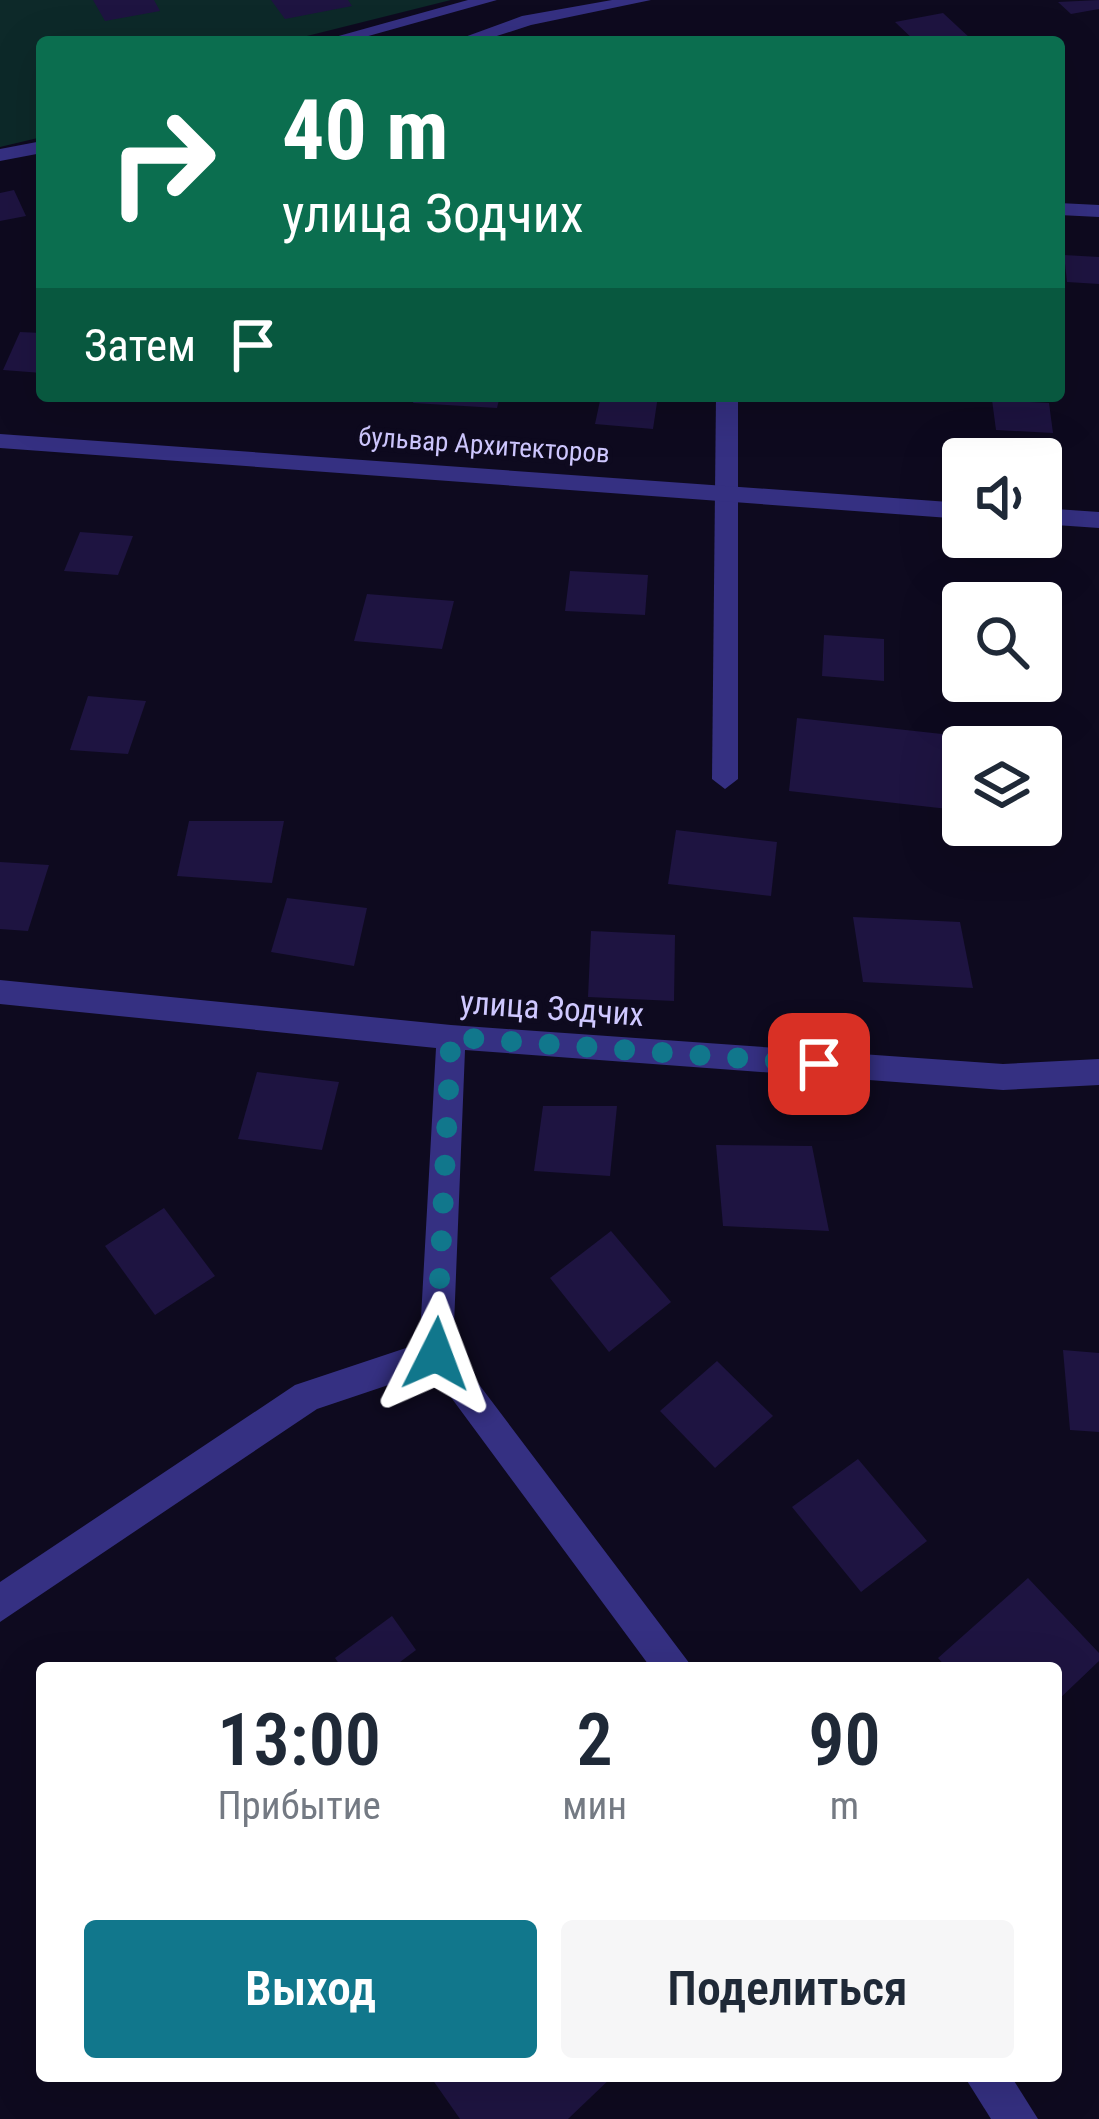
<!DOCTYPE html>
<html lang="ru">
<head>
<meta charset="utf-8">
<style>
	body { margin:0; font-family:"Roboto Condensed",sans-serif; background:#f6f6f7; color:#1f2937; height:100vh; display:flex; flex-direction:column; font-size:45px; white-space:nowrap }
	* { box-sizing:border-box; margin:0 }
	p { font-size:39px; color:#747a83 }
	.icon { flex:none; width:66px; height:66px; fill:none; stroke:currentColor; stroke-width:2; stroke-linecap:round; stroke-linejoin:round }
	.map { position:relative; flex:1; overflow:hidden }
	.sheet { position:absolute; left:36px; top:1662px; width:1026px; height:420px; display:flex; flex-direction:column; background:#fff; border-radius:12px; box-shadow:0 12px 48px #0002 }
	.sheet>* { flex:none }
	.guide { position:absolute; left:36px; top:36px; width:1029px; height:366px; border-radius:12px; box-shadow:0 12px 48px #0002; background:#0b6e4f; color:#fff; overflow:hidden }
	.controls { position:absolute; left:942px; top:438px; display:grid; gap:24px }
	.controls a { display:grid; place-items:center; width:120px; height:120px; border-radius:12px; background:#fff; box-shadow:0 12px 48px #0002; font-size:60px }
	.pin { position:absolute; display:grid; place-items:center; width:102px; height:102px; color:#fff; margin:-51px; border-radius:24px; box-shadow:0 6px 18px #0006 }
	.me { position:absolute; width:132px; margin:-66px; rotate:3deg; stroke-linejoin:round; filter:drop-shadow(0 0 9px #0008) }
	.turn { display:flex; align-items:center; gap:42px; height:252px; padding:0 48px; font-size:54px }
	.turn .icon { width:156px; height:156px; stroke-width:2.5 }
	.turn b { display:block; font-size:84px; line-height:102px }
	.then { display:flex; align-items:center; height:114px; padding:0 48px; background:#0003; gap:24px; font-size:45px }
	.eta { display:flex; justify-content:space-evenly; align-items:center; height:204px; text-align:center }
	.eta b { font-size:72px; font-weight:600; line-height:84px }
	.primary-button { display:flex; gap:24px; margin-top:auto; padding:24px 48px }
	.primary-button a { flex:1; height:138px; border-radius:12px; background:#11778c; color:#fff; font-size:48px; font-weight:600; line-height:138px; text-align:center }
	.primary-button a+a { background:#f6f6f7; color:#1f2937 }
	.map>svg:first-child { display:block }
	.green { fill:#0d2929 }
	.building { fill:#1e1441 }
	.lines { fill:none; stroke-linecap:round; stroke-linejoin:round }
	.service { fill:#353082; fill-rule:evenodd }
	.minor { fill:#353082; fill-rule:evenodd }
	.route { stroke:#11778c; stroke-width:21; stroke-dasharray:0 37.8 }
	.labels { text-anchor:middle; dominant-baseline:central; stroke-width:10; stroke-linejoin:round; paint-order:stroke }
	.far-street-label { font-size:27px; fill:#cfc8ff; stroke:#0e0a1f }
	.street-label { font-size:33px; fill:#cfc8ff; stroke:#0e0a1f }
</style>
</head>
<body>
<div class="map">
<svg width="1099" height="2119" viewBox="0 0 1099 2119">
	<rect width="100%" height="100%" fill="#0e0a1f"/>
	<!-- green -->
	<polygon class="green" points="0,0 451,0 283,42 42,42 42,137 0,147"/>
	<!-- building -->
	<g class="building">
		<polygon points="93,0 154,0 160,11 105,21"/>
		<polygon points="271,0 348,0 352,6 285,19"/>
		<polygon points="1099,0 1099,9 1071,14 1058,2"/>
		<polygon points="943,13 971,39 916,42 895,22"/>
		<polygon points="14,190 26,216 0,221 0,193"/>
		<polygon points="1064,255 1099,257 1099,284 1067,282"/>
		<polygon points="20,332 42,333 42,373 3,370"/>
		<polygon points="415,396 500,396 497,408 413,403"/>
		<polygon points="601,396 658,396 653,429 595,424"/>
		<polygon points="992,400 1049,403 1053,433 996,430"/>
		<polygon points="80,532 133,536 118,575 64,571"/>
		<polygon points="570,571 648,575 645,615 565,611"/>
		<polygon points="962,586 1045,594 1047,657 1041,657 1041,603 962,603"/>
		<polygon points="367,594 454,601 442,649 354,641"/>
		<polygon points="824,635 884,639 884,681 822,676"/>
		<polygon points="88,696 146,701 128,754 70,750"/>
		<polygon points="797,718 951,735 948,809 789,791"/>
		<polygon points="189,821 284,821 272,883 177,876"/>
		<polygon points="676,830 777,842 771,896 668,884"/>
		<polygon points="0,862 49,865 28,931 0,929"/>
		<polygon points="287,898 367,908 354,966 271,952"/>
		<polygon points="853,917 960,922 973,988 863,982"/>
		<polygon points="591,931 675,935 674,1001 588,997"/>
		<polygon points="257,1072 339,1082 322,1150 238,1139"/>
		<polygon points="543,1106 617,1106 610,1176 534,1171"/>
		<polygon points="716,1145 812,1146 829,1231 723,1226"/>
		<polygon points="164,1208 215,1276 155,1315 105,1246"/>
		<polygon points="611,1231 671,1302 609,1352 550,1278"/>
		<polygon points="1063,1350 1099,1353 1099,1432 1070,1430"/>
		<polygon points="717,1361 773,1416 715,1468 660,1411"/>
		<polygon points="858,1459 927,1541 861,1592 792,1507"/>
		<polygon points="1028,1578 1099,1653 1099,1661 1056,1702 1056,1668 947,1668 938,1658"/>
		<polygon points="392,1616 416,1650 392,1668 342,1668 335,1658"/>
		<polygon points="430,2076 613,2076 568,2119 460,2119"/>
	</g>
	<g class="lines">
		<!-- service -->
		<g class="service">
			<polygon points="468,0 497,0 347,42 317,42"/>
			<polygon points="716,396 738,396 738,779 725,789 712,779"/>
			<polygon points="436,1338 448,1343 453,1354 448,1365 317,1409 0,1622 0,1582 295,1385"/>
		</g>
		<!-- minor -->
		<g class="minor">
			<polygon points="612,0 651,0 531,25 478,42 451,42 522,16"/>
			<polygon points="42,141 42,153 0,161 0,149"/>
			<polygon points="1059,203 1099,205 1099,217 1059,215"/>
			<polygon points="0,434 963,503 963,519 0,448"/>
			<polygon points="1041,508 1099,512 1099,528 1041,524"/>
			<polygon points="0,980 451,1025 1003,1064 1099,1059 1099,1085 1003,1090 465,1050 453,1350 693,1668 651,1668 419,1354 436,1048 0,1004"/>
			<polygon points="964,2076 1011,2076 1038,2119 991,2119"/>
		</g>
	</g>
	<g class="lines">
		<!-- route -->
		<polyline class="route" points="436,1354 451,1037 819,1064"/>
	</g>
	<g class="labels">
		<!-- far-street labels -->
		<g class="far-street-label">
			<text transform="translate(484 445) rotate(4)">бульвар Архитекторов</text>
		</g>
		<!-- street labels -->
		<g class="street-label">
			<text transform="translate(552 1008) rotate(4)">улица Зодчих</text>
		</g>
	</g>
</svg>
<div class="controls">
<a><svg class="icon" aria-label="sound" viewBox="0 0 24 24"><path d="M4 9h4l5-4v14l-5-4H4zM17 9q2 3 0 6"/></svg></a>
<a><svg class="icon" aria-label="search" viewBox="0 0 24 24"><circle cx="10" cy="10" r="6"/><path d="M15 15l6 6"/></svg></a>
<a><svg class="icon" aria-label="layers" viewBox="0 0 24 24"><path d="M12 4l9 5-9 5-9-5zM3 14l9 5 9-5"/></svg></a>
</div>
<div class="pin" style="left:819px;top:1064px;background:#d93025"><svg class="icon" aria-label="arrive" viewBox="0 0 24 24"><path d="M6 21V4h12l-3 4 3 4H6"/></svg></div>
<svg class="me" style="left:436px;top:1354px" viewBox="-20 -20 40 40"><path d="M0-17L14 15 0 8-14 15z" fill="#11778c" stroke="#fff" stroke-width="4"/></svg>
<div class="guide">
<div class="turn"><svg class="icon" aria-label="right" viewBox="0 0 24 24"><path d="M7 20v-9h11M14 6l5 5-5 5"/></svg><div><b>40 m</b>улица Зодчих</div></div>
<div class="then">Затем<svg class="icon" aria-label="arrive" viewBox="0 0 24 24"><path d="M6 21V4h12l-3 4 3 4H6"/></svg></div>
</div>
<section class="sheet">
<div class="eta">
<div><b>13:00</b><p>Прибытие</p></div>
<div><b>2</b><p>мин</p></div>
<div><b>90</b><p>m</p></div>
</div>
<div class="primary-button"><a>Выход</a><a>Поделиться</a></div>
</section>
</div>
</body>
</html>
